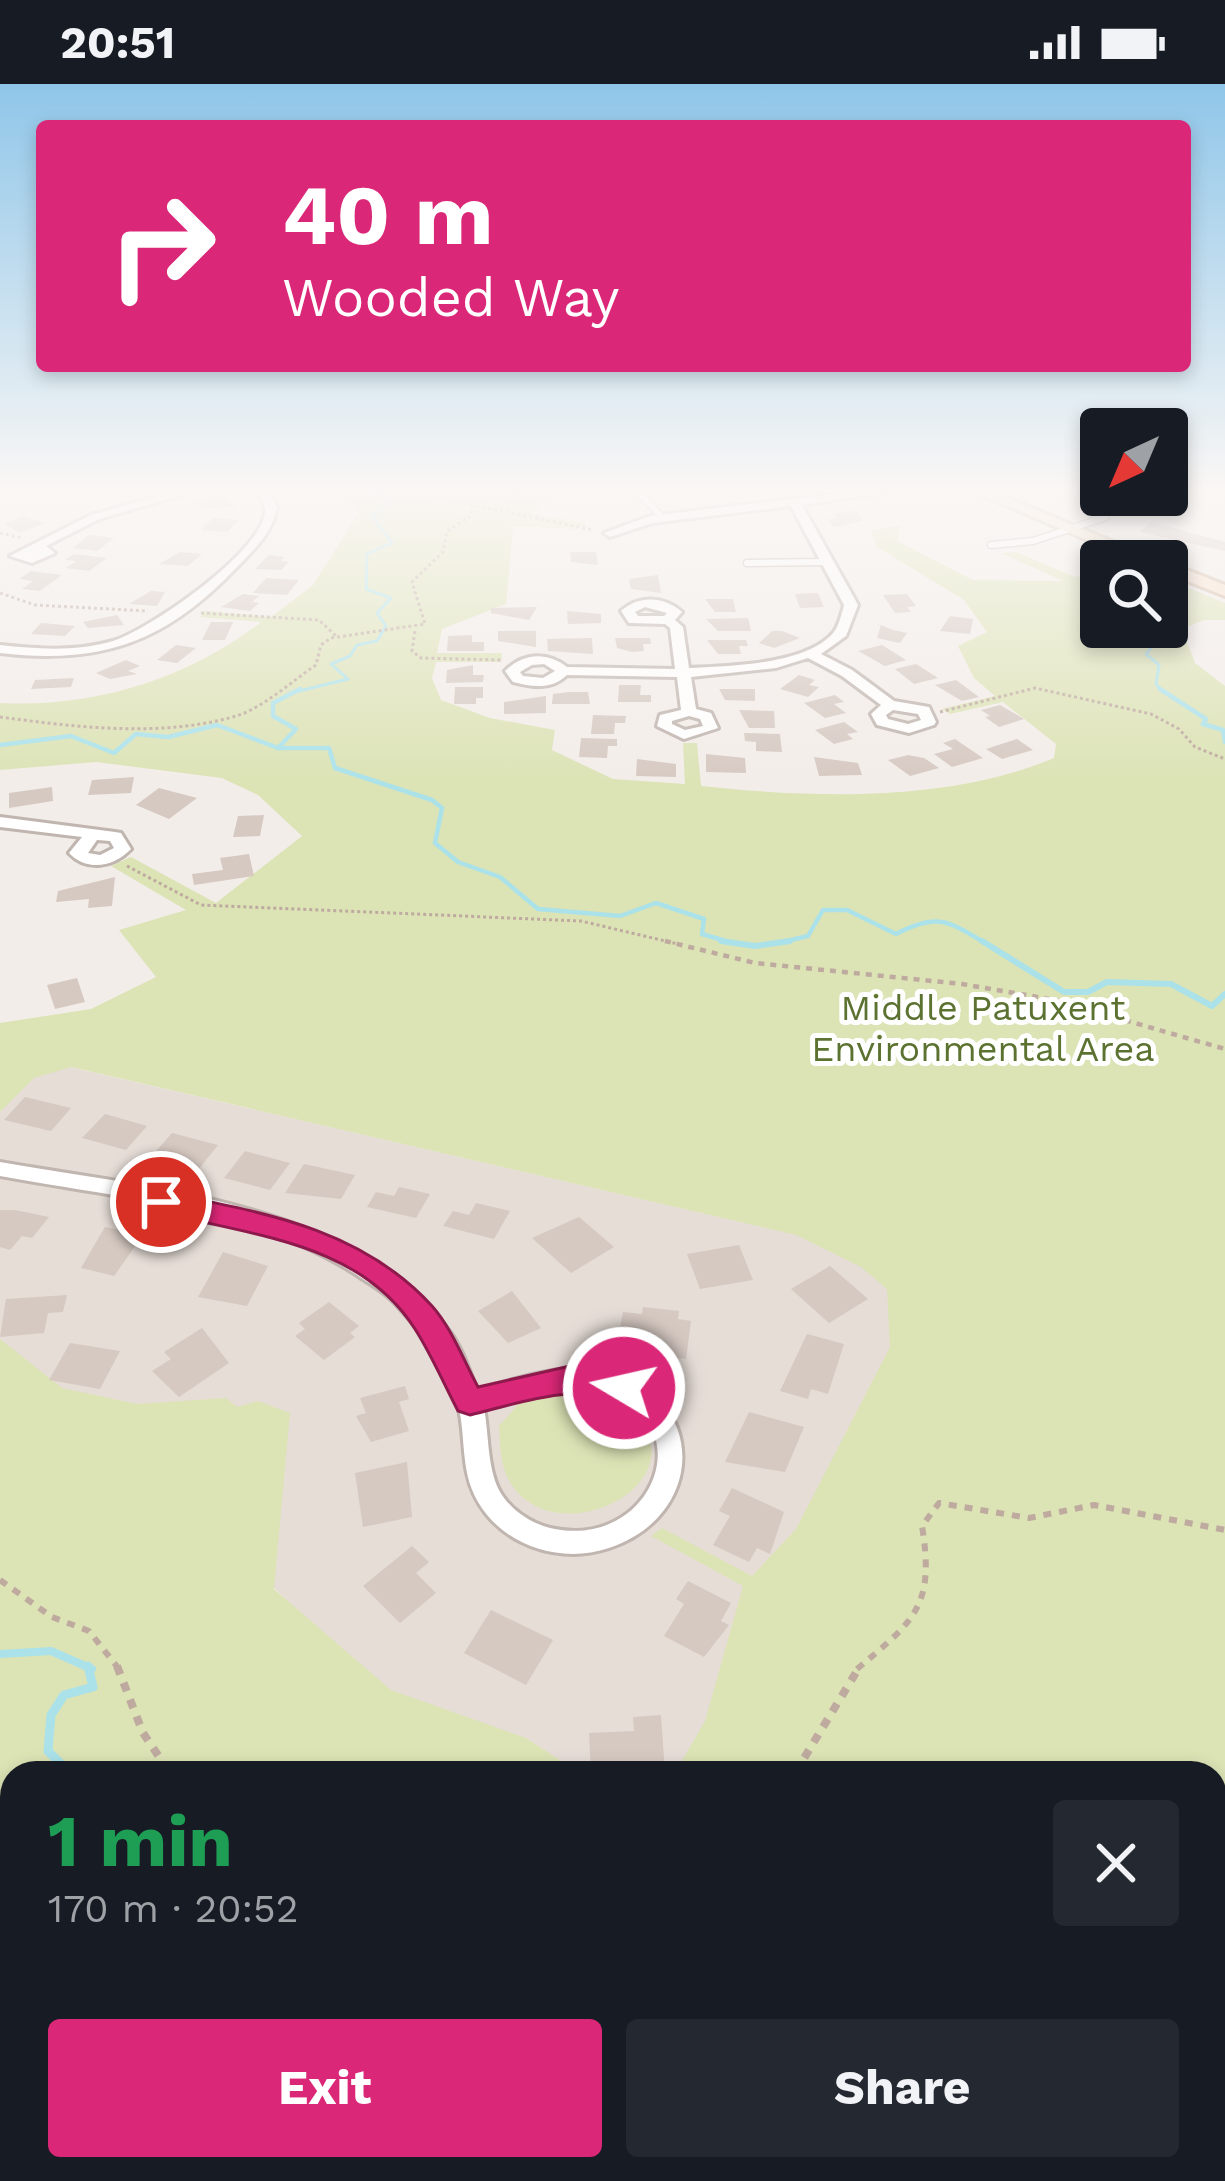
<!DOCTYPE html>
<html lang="en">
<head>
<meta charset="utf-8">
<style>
	body { margin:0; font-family:"Work Sans",sans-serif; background:#242831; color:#f1f3f6; height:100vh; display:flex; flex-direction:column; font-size:45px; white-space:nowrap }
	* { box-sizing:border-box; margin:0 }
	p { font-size:39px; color:#9ea1a6 }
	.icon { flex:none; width:66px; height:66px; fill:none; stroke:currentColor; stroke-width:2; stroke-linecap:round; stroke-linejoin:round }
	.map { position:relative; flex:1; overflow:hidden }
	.drawer { position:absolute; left:0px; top:1677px; width:1227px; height:420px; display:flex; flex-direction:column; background:#171b24; border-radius:36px 36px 0 0; box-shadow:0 6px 18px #0003 }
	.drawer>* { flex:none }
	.top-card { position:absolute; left:36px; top:36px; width:1155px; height:252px; border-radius:12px; box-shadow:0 6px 18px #0003; background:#db2777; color:#fff; overflow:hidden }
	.needle { width:78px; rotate:224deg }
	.tools { position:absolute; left:1080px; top:324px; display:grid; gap:24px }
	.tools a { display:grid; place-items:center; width:108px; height:108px; border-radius:12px; background:#171b24; box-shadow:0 6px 18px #0003; font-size:60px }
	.pin { position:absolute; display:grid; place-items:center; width:102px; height:102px; color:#fff; margin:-51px; border:6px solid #fff; border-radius:50%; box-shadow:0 3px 12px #0007 }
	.me { position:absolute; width:132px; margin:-66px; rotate:279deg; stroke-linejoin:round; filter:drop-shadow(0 0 9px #0008) }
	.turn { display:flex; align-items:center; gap:42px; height:252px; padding:0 48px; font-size:54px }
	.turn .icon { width:156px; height:156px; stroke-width:2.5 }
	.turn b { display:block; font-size:84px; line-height:102px }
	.round { display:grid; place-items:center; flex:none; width:126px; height:126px; border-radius:12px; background:#242831 }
	.head { display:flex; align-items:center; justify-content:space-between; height:204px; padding:0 48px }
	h1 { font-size:72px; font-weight:700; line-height:90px; color:#1e9e55 }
	.primary-button { display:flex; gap:24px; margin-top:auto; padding:24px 48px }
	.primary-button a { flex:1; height:138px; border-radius:12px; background:#db2777; color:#fff; font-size:48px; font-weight:700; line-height:138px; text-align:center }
	.primary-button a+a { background:#242831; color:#f1f3f6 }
	.status { display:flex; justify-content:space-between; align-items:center; height:84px; padding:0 60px; background:#171b24; direction:ltr }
	.status svg { height:33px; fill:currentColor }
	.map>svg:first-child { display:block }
	.residential { fill:#e6ddd7; fill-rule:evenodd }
	.green { fill:#dce3b5 }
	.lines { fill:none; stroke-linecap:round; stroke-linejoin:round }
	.stream-far4 { stroke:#abe2ea; stroke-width:3 }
	.stream-far3 { stroke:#abe2ea; stroke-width:4.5 }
	.stream-far2 { stroke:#abe2ea; stroke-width:6 }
	.stream-far1 { stroke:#abe2ea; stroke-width:8 }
	.stream { stroke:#abe2ea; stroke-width:9 }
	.building { fill:#d6c9c2 }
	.lane-casing { stroke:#c0b5af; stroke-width:9 }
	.street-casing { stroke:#c0b5af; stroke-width:6 }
	.secondary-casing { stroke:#d1b59e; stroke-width:6 }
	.path-far3 { stroke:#beaa9f; stroke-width:3; stroke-dasharray:3 3; stroke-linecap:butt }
	.path-far2 { stroke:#beaa9f; stroke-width:4.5; stroke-dasharray:6 6; stroke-linecap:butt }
	.path-far1 { stroke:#beaa9f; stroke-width:6; stroke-dasharray:8 8; stroke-linecap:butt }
	.path { stroke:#beaa9f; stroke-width:8; stroke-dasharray:9 9; stroke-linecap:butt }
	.lane { stroke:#fff; stroke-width:6 }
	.street { fill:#fff; fill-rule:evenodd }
	.secondary { fill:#fae1cc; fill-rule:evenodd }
	.route { fill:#db2777; stroke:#8e194d; stroke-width:3 }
	.labels { text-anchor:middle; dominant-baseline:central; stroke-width:10; stroke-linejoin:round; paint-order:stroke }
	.park-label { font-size:36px; fill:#5c7230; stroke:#fff }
</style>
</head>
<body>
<div class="status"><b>20:51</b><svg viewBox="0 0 49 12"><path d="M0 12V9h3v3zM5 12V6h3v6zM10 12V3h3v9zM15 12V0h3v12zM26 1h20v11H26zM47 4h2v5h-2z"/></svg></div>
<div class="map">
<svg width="1225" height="2097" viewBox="0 0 1225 2097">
	<rect width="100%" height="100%" fill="#f3ede9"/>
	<!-- residential -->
	<path class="residential" d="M44,977l935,216 -174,328 -153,-70 147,81 -83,157h-252l-339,-330 -125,-48v-283zM583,1307l45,16 19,27 -127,-32z"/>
	<!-- green -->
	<g class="green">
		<path d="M339,407h216l-24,22 55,11 -8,5 -65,-3 -7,78 -64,25 -5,24h65l-1,9h-65l-4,16 9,22 49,18 65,12 -3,20 61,29 72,5 -2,-41h14l4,43c111,12 247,17 353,-28l2,-14 -53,-42 -53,12 -8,-5 53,-13 -21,-18 -16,-32 29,-14 -23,-32 -87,-53 -6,-17 30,-4 -4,15 76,39 90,1 -62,-28 15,-1 59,25 26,-9v59h66v-48l58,24v17h-21l-22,9 13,34 30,23v1495h-1225v-842l62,49 75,16 89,-6 11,9 21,-6 32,12 -16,176 117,101 135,48 54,35h-568v396h1203v-396h-540l30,-52 38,-135 -92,-50 11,-8 90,48 44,-47 94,-182 -3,-58 -26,-22 -65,-32 -725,-168 -37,11 -34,34v-89l91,-14 65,-32 -37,-47 67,-20 -75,-44 20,-9 85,46 86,-67 -44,-41 -36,-17 -126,-16 -96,8v-67c94,5 188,-24 261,-81l-61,-5 5,-6 66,6 42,-32 46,-73z"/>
		<path d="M557,1309c30,-2 57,-1 78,22 68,73 -93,147 -130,57 -5,-14 -5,-31 -6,-46l21,-24z"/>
	</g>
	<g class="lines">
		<!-- stream-far4 -->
		<g class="stream-far4">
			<polyline points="1093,512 1101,520"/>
			<polyline points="1135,543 1157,557 1146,570 1159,581 1156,600 1163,608"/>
			<polyline points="295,608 348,595 331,580 350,572 357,561 377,557 386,542 377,529 391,514 366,505 367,470 392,459 372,432 390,418 373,407"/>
		</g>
		<!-- stream-far3 -->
		<g class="stream-far3">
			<polyline points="1160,605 1206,635 1203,640 1223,646 1225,658"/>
			<polyline points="0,661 71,652 114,669 136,650 168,653 217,641 278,664 329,664 335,684 432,716 442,724 435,759 458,778 500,793 538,825 620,832 656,819 704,835 702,850 736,860"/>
			<polyline points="278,664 296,645 273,632 273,619 300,605"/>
			<path d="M774,860l34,-8 15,-26h24l49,24c42,-22 52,-13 91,10"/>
		</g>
		<!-- stream-far2 -->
		<g class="stream-far2">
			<polyline points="721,857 755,862 790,857"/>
			<polyline points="982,857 1064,908 1088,908 1107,898 1171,900 1212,922 1225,910"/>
		</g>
		<!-- stream-far1 -->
		<polyline class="stream-far1" points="0,1570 51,1567 92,1585"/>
		<!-- stream -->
		<g class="stream">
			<polyline points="70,1689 48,1667 51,1631 64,1611 93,1603 88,1582"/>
			<polyline points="139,2097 147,2085"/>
		</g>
	</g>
	<!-- building -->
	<g class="building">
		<polygon points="222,412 236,422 203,425 193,418"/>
		<polygon points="856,427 863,437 833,443 828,435 837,435 833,429"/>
		<polygon points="22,432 45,439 20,449 4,440"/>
		<polygon points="213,434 239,436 227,448 201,446"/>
		<polygon points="1151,438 1225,458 1225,467 1140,448"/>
		<polygon points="89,451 114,454 97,467 73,464"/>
		<polygon points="180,468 202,470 188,482 159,480"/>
		<polygon points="570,468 596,468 598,481 571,478"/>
		<polygon points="74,470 107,474 89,487 66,484 76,477 65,476"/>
		<polygon points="269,471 285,473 281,477 289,478 281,486 255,485"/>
		<polygon points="31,487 62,491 40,507 22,505 33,497 19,495"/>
		<polygon points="658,491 661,509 631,505 629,495"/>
		<polygon points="266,494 299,496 287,511 253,509"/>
		<polygon points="151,507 165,508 157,522 129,520"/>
		<polygon points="818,509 824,523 800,524 795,510"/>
		<polygon points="243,510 259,512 252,518 259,519 250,527 221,523"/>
		<polygon points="907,510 916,522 907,523 911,528 895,529 883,511"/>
		<polygon points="705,515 733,515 736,528 715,528"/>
		<polygon points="537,523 529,536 491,529 491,524"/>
		<polygon points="567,527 601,530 601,539 568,540"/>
		<polygon points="117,531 124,541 88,544 83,538"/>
		<polygon points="950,532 973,535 970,550 940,547"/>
		<polygon points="748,534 751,547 718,547 706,535"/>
		<polygon points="211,538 233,538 225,556 202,556"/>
		<polygon points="41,539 75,542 65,552 31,550"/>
		<polygon points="881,541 893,546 907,549 900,559 877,554"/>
		<polygon points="498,547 536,547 536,563 498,557"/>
		<polygon points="772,547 782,547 800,554 774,564 759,559"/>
		<polygon points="472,551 472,558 484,558 484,567 447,567 448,552"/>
		<polygon points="592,554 593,570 548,567 547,555"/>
		<polygon points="615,554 650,554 651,560 643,560 644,567 632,568 617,564"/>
		<polygon points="707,556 746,556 748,562 739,562 741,570 718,570"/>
		<polygon points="176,561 196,564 177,579 157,576"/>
		<polygon points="882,561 906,576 885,582 858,567"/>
		<polygon points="126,576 140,582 128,587 137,590 110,595 96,589"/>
		<polygon points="916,580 938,594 914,600 895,585"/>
		<polygon points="473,581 473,591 484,591 483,598 446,599 447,586"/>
		<polygon points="799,591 815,596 809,601 819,603 808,613 780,605"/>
		<polygon points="74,594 71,603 31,605 35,596"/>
		<polygon points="956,596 979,613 962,617 935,601"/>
		<polygon points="619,601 641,601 640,611 651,611 651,618 618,618"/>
		<polygon points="455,603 483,603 483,614 476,614 476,620 454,620"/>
		<polygon points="719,605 755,605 755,617 725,616"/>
		<polygon points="569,608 588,608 590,620 552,620 553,610"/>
		<polygon points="835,611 844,618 834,620 846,629 825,634 804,619"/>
		<polygon points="546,612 546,629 504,630 504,618"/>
		<polygon points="1000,621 1024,635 999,643 985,633 990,632 981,626"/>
		<polygon points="739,626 774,627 775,644 749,644"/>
		<polygon points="593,631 626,632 625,639 615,639 614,650 591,650"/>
		<polygon points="844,638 858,648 847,650 853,655 834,660 815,646"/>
		<polygon points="744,649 780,650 782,668 756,667 756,658 745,657"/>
		<polygon points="581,654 617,655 617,662 608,662 607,674 579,673"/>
		<polygon points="955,655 983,674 952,683 934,670 953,665 943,659"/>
		<polygon points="1017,655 1033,666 1002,675 986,665"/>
		<polygon points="706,670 745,674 746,689 706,688"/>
		<polygon points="908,671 924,674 939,684 910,692 888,676"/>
		<polygon points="814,673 858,679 862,691 819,692"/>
		<polygon points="637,675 676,680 676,693 636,692"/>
		<polygon points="134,693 131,709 88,711 92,696"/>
		<polygon points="52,703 53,717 9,724 9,709"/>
		<polygon points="159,704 197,714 169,735 136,721"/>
		<polygon points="264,731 260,752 233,753 238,732"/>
		<polygon points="249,770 254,792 194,801 192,790 223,786 220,774"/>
		<polygon points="115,793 112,822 88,824 89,815 56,818 58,807"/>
		<polygon points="77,894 85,918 55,925 47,901"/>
		<polygon points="25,1013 71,1024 51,1047 4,1036"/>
		<polygon points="105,1030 147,1042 126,1066 82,1054"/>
		<polygon points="172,1049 218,1061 198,1086 151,1073"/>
		<polygon points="245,1067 290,1079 270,1106 224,1094"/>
		<polygon points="304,1080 355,1091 341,1115 285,1109"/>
		<polygon points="399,1103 430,1110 416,1134 367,1123 376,1108 394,1112"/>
		<polygon points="476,1119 510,1127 494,1155 443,1142 453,1127 469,1131"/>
		<polygon points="0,1126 15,1126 49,1133 32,1154 22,1152 10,1166 0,1163"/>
		<polygon points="579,1133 614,1163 571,1189 532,1154"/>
		<polygon points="105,1143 143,1151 114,1192 81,1184"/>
		<polygon points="739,1161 753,1196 700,1205 687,1170"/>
		<polygon points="223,1168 268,1182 247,1222 198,1213"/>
		<polygon points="830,1182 868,1215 829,1239 791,1205"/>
		<polygon points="512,1207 541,1244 508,1259 478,1227"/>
		<polygon points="67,1211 63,1228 48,1229 44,1249 0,1253 6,1215"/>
		<polygon points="329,1218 359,1242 350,1249 355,1253 324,1276 295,1252 305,1245 299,1239"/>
		<polygon points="643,1223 679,1227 678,1235 691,1237 686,1275 659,1272 661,1265 617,1260 623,1228 642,1230"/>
		<polygon points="202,1244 229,1279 179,1313 152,1287 171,1275 164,1268"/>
		<polygon points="807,1250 844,1260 828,1310 811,1305 808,1315 780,1307"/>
		<polygon points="70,1259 120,1267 100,1305 49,1296"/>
		<polygon points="405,1302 409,1315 399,1318 409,1347 371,1358 356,1332 366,1329 360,1314"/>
		<polygon points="749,1328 804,1343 785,1388 725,1378"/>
		<polygon points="407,1378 412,1433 363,1443 355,1389"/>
		<polygon points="732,1404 784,1428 770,1470 757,1464 749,1478 713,1461 730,1432 719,1427"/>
		<polygon points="412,1462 429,1478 416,1489 436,1509 400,1539 363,1502"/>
		<polygon points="688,1497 731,1519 721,1537 729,1541 704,1573 664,1552 684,1520 676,1515"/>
		<polygon points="491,1526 553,1556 526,1601 464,1569"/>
		<polygon points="661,1631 665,1689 591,1689 589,1649 634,1647 633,1633"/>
	</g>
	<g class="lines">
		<defs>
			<g id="lane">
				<polyline points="637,407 664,435"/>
				<polyline points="991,461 1033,457 1106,433"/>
				<polyline points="747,479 829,478"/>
			</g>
			<g id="street">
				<polygon points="177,407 195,407 99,435 46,462 55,469 32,479 10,472 91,431"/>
				<path d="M257,407h12l8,16c-4,25 -23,43 -41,61 -70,74 -135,97 -236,85v-8c38,4 75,7 113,-4 36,-11 156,-93 152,-133 0,-2 -6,-15 -8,-17z"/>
				<path d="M862,407h32l-92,14 56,100 -12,31 -25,18 31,16 42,31 35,6 7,15 -2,3 -25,8 -32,-8 -6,-11 10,-9 -39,-29 -34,-18 -32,10 -85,9 5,32 15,4 7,15 -34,11 -27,-13 3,-11 21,-5 -4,-33 -110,-2c-16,15 -34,12 -54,7l-8,-11c18,-18 42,-20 62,-4l108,2 -5,-41 -5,-4 -36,-1 -8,-12c18,-16 43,-15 61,1l-7,8 8,7 6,41c40,-2 118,-3 145,-36 5,-7 8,-19 10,-27l-53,-99 -139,17 -42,14 -6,-4 46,-17zM645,523l22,6 -3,3h-26l-3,-4zM544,580l11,7 -12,7 -20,-2 -3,-4 12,-7zM893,626l25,4 3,6 -13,4 -20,-5 -2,-4zM689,632l11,3 3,7 -18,4 -13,-6v-3z"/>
				<path d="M0,733l115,15 6,1 10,16c-17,18 -44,23 -62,4l13,-16 -82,-10zM97,756l13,1 4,7 -14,7 -12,-2z"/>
				<path d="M0,1078c147,26 353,40 449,169 13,17 20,40 28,59 39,-11 84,-27 125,-19 106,21 106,144 7,177 -59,20 -129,-12 -142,-75 -5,-24 -3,-49 -10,-72 -13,-40 -35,-69 -63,-99 -10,-11 -24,-18 -37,-27 -103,-67 -238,-77 -357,-99zM573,1305c138,4 91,165 -23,139 -20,-5 -41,-19 -51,-38 -12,-24 -10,-56 -15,-82z"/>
			</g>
			<g id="secondary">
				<polygon points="972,407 991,407 1159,477 1137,477"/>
				<polygon points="1167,478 1225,501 1225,512 1167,489"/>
			</g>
		</defs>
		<!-- lane casing -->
		<use href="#lane" class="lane-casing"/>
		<!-- street casing -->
		<use href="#street" class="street-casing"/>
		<!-- secondary casing -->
		<use href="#secondary" class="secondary-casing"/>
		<!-- path-far3 -->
		<g class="path-far3">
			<polyline points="406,407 593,446"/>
			<polyline points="0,449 23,454"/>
			<polyline points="0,509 35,521 148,527"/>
			<polyline points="201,529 319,536 336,552"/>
			<polyline points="415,547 412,567 421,574 501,576"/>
			<polyline points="940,628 1035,604 1151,630 1179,645 1195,663 1225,675"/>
			<path d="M0,633c75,10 162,21 236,-1 27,-8 56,-35 80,-51l5,-20 10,-7 94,-14 -13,-42 31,-30 4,-21 22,-14 6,-15 60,-11"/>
			<polyline points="127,782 201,821 581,837 678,860"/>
		</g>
		<!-- path-far2 -->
		<polyline class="path-far2" points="665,857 755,879 962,900 1055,916 1225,965"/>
		<!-- path-far1 -->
		<g class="path-far1">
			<polyline points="0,1496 52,1533 89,1547 119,1585"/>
			<path d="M857,1585c58,-49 78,-63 65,-143l17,-23 90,15 65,-13 131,25"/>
		</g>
		<!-- path -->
		<g class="path">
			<polyline points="117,1582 143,1649 170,1689"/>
			<polyline points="795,1689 860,1582"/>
			<polyline points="374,2085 381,2097"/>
			<polyline points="583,2085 585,2097"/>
		</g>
		<!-- lane -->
		<use href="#lane" class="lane"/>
		<!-- street -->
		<use href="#street" class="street"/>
		<!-- secondary -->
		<use href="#secondary" class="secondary"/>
	</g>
	<!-- sky -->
	<linearGradient id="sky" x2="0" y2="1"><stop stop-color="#8fc6e9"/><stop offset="0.58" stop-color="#faf7f5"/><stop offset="1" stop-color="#faf7f5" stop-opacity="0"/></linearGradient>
	<rect width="1225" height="700" fill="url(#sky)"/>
	<!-- route -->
	<path class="route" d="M161,1108c99,20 199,35 271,114 19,21 32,55 46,81l92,-21 20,-1 45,13 5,10 -16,12c-54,-16 -101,2 -154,15l-12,-4c-14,-27 -27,-57 -43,-82 -58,-91 -172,-93 -264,-120l-5,-7z"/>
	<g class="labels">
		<!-- park labels -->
		<g class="park-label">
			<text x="983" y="924">Middle Patuxent<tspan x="983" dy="41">Environmental Area</tspan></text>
		</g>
	</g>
</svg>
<div class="tools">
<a><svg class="needle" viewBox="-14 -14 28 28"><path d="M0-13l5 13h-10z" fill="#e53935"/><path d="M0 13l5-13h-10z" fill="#9ea1a6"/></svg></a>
<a><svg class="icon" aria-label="search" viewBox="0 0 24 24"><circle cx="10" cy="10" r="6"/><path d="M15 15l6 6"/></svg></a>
</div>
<div class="pin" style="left:161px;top:1118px;background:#d93025"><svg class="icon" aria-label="arrive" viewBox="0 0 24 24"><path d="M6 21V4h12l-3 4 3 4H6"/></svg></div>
<svg class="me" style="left:624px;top:1304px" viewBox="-20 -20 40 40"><circle r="17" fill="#db2777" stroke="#fff" stroke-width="3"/><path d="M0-11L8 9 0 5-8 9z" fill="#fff"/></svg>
<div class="top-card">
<div class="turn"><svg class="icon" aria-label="right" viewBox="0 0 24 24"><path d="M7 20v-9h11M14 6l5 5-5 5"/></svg><div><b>40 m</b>Wooded Way</div></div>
</div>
<section class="drawer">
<div class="head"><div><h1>1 min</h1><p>170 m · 20:52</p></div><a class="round"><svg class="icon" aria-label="close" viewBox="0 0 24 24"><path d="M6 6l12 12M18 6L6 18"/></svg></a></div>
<div class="primary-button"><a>Exit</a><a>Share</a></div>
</section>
</div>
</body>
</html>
